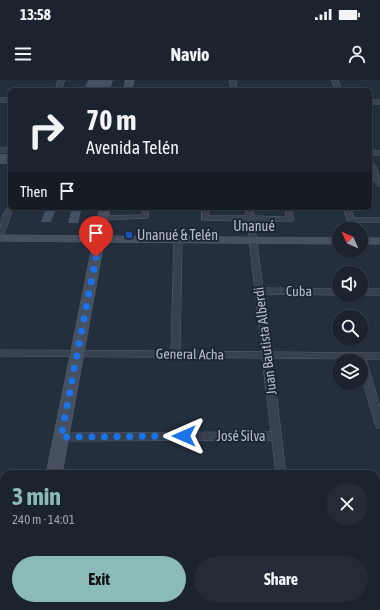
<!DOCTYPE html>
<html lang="en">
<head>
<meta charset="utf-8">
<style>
	body { margin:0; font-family:"Asap Condensed",sans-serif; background:#242b36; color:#f1f3f6; height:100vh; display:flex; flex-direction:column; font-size:15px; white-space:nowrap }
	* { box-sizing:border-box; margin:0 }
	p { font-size:13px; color:#a0a4aa }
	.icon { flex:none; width:22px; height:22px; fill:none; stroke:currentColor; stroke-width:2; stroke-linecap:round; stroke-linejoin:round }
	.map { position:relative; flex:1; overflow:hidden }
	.panel { position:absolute; left:0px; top:390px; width:380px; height:140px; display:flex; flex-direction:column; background:#1b232e; border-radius:12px 12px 0 0; box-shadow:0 1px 3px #0004,0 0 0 1px #39404a }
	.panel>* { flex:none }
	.guide { position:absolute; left:8px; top:8px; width:364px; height:122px; border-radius:6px; box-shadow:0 1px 3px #0004,0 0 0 1px #39404a; background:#1b232e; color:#f1f3f6; overflow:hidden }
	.needle { width:26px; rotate:315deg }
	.fabs { position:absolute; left:332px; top:142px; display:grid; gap:8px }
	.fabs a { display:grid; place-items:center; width:36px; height:36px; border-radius:50%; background:#1b232e; box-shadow:0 1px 3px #0004,0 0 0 1px #39404a; font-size:20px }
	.pin { position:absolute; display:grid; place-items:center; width:34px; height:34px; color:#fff; margin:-41px -17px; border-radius:50% 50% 50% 0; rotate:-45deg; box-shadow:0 0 4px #0007 }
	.pin .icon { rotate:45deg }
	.me { position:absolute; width:44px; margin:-22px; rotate:270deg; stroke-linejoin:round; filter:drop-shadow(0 0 3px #0008) }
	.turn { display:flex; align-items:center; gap:14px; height:84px; padding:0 12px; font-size:18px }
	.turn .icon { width:52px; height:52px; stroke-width:2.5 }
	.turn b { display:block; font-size:28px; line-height:34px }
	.then { display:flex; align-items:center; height:38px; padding:0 12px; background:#0003; gap:8px; font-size:15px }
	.round { display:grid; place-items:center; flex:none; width:42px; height:42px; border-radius:21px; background:#242b36 }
	.overview { display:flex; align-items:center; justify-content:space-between; height:68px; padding:0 12px }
	h1 { font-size:24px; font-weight:700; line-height:30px; color:#8bbbb9 }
	.action { display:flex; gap:8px; margin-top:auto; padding:8px 12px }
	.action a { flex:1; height:46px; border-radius:24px; background:#8bbbb9; color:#111; font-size:16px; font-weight:700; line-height:46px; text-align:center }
	.action a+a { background:#242b36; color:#f1f3f6 }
	.status { display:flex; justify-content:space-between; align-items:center; height:28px; padding:0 20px; background:#1b232e; direction:ltr }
	.status svg { height:11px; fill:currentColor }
	header { display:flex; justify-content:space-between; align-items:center; height:52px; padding:0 12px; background:#1b232e; font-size:18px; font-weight:700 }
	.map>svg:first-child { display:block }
	.building { fill:#455162 }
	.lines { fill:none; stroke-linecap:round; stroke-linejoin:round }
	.street-casing { stroke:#565f6c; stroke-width:1 }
	.secondary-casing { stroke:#565f6c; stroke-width:1 }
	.street { fill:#38414e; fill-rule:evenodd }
	.secondary { fill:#465061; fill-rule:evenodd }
	.route { stroke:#1a73e8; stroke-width:7; stroke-dasharray:0 12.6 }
	.transit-dot { fill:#1a4fb4; stroke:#1d2633; stroke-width:1.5 }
	.labels { text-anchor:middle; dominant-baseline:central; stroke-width:4; stroke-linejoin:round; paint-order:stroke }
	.street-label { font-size:14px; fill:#b4bcc9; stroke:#1d2633 }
	.poi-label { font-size:14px; fill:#b4bcc9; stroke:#1d2633; text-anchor:start }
</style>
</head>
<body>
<div class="status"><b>13:58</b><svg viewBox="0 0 49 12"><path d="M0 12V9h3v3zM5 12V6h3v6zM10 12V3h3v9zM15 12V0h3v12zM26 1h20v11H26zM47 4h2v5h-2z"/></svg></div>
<header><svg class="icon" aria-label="menu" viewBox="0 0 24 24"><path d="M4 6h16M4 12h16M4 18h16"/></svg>Navio<svg class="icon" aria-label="person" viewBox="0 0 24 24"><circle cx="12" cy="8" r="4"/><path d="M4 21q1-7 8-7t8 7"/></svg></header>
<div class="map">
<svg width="380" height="530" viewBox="0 0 380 530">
	<rect width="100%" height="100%" fill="#242f3e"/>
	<!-- building -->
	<g class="building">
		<polygon points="88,0 113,0 110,10 84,10"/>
		<rect x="0" y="74" width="10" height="10"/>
		<polygon points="46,128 56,128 51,142 41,142"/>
		<polygon points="72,128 82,128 78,143 68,143"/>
	</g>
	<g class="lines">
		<defs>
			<g id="street">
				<polygon points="59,0 65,0 61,10 55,10"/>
				<polygon points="230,0 236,0 237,10 231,10"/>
				<polygon points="332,0 338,0 342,10 336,10"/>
				<rect x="0" y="18" width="10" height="4"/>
				<rect x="370" y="20" width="10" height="4"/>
				<rect x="0" y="68" width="10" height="4"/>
				<rect x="370" y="71" width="10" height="4"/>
				<path d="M370,80c8,4 10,19 10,27 -8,-4 -10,-19 -10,-27z"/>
				<path d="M10,126v2h3l-9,26 -4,2c0,-9 1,-26 10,-30z"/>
				<polygon points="143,128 149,128 148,138 103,140 99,138 103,136 142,135"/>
				<polygon points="202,128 208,128 209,136 246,136 246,128 252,128 254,136 286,137 285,128 291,128 294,139 293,141 254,141 263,208 339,209 339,215 263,214 271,272 380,273 380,279 366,279 380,327 380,348 376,347 375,344 361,295 361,281 357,281 356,279 272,278 286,394 276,394 272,360 61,361 57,360 56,357 57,354 61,353 271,352 262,278 0,276 0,270 171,271 174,160 178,158 182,160 180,271 262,272 247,141 202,140"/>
				<polygon points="344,128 350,128 354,138 380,138 380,142 348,142"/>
				<rect x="361" y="209" width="19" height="6"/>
				<rect x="0" y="448" width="4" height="10"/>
				<rect x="376" y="458" width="4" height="12"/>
				<rect x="292" y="526" width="12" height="4"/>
			</g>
			<g id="secondary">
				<polygon points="126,0 134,0 132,10 124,10"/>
				<polygon points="100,128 110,128 105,156 339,158 339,164 104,162 62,394 46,394 93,162 0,161 0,155 94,156"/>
				<rect x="361" y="158" width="19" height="6"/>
				<polygon points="20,526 38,526 37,530 19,530"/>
			</g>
		</defs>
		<!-- street casing -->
		<use href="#street" class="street-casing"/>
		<!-- secondary casing -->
		<use href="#secondary" class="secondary-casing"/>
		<!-- street -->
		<use href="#street" class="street"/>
		<!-- secondary -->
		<use href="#secondary" class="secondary"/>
	</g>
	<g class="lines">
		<!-- route -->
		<polyline class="route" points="96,177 61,357 184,356"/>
	</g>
	<!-- markers -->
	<rect class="transit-dot" x="125" y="151" width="8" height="8" rx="2"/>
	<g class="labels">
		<!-- street labels -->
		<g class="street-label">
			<text x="254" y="146">Unanué</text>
			<text transform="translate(299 211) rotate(1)">Cuba</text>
			<text transform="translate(265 261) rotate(-97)">Juan Bautista Alberdi</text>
			<text transform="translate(190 274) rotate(1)">General Acha</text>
			<text x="241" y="356">José Silva</text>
		</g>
		<!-- poi labels -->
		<g class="poi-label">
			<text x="137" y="155">Unanué &amp; Telén</text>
		</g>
	</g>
</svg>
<div class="fabs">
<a><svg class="needle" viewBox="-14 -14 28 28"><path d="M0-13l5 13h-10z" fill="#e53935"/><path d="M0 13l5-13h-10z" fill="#a0a4aa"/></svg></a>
<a><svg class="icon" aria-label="sound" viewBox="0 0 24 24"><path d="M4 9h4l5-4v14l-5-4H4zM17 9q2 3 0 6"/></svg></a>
<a><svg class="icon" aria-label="search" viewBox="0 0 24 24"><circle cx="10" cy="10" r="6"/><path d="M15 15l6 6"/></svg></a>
<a><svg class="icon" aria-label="layers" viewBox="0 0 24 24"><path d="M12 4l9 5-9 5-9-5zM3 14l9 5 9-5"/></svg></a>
</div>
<div class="pin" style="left:96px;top:177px;background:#d93025"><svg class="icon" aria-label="arrive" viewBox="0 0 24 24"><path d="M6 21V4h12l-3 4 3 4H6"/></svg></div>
<svg class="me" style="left:184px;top:356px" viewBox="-20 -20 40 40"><path d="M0-17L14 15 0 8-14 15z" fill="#1a73e8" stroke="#fff" stroke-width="4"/></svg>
<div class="guide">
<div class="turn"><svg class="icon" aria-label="right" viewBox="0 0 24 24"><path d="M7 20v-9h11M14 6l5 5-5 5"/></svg><div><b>70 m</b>Avenida Telén</div></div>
<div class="then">Then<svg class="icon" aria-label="arrive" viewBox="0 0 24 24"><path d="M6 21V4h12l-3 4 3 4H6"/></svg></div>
</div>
<section class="panel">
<div class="overview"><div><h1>3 min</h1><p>240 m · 14:01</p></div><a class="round"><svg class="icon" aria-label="close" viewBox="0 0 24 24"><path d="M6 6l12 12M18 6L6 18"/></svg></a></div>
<div class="action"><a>Exit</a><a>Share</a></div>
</section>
</div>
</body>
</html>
